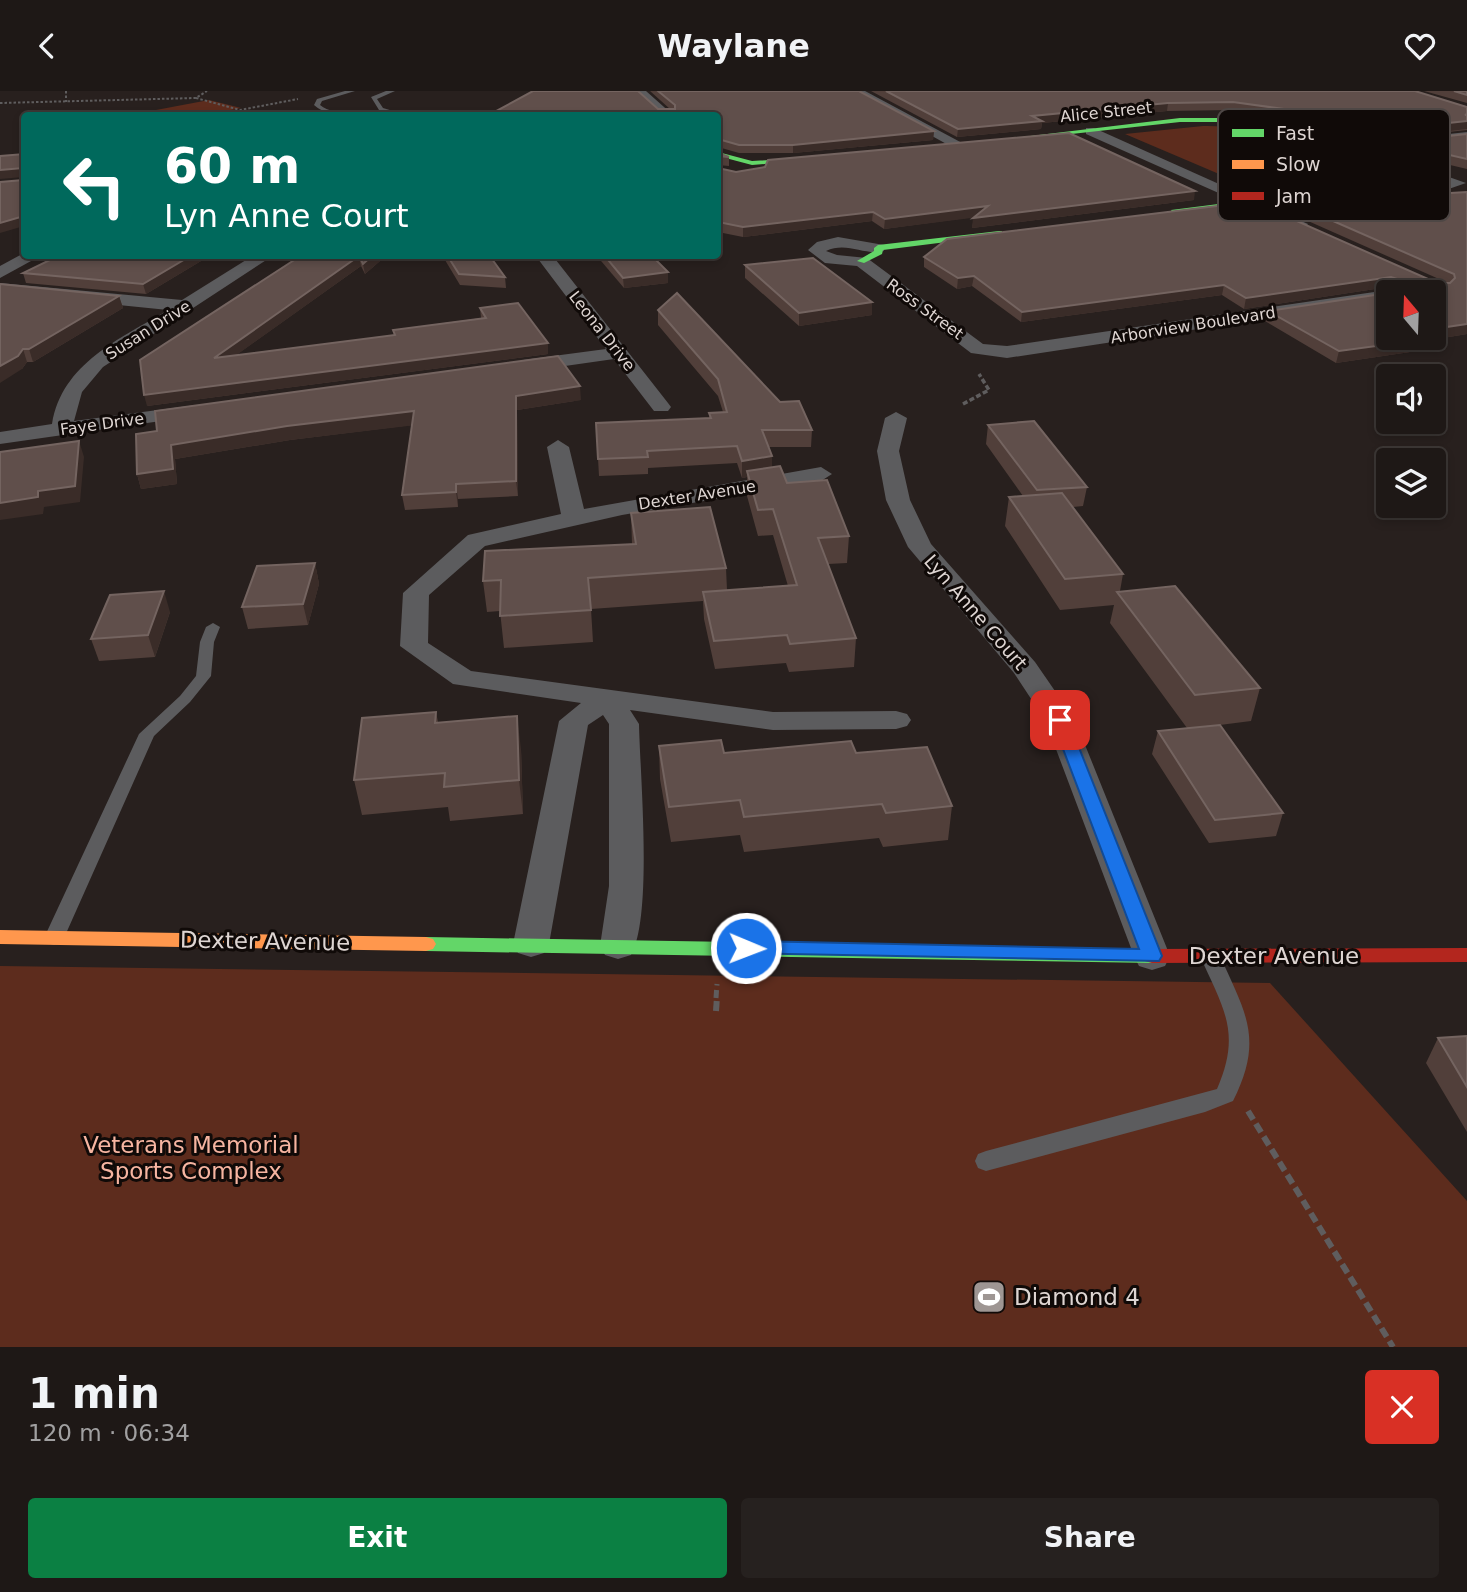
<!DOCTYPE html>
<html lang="en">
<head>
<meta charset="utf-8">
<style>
	body { margin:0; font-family:"DejaVu Sans",sans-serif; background:#26211f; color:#f1f3f6; height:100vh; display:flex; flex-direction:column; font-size:26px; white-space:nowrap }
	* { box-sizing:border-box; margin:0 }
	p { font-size:23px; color:#a1a0a1 }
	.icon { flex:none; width:38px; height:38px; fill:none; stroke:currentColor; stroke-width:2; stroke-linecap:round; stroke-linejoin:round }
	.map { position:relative; height:1256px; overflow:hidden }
	.details { display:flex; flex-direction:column; background:#1e1816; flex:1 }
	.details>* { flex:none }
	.banner { position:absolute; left:21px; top:21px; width:700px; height:147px; border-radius:7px; box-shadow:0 4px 10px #0003,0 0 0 2px #3c3735; background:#00695c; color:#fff; overflow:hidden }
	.needle { width:46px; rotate:341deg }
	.controls { position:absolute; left:1376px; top:189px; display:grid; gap:14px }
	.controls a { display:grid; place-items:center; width:70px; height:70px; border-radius:7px; background:#1e1816; box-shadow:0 4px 10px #0003,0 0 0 2px #3c3735; font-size:35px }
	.pin { position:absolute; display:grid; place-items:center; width:60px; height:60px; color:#fff; margin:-30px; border-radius:14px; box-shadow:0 4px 10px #0006 }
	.me { position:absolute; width:77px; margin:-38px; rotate:91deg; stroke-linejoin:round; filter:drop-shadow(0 0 5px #0008) }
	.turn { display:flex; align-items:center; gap:24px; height:147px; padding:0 28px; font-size:32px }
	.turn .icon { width:91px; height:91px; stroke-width:2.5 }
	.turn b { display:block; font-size:49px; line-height:60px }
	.round { display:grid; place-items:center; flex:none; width:74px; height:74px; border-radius:7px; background:#26211f }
	.summary { display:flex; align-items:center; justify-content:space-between; height:119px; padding:0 28px }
	h1 { font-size:42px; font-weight:600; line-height:52px }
	.cta { display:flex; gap:14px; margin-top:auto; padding:14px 28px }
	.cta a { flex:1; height:80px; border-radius:7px; background:#0b8043; color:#fff; font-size:28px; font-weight:600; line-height:80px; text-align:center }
	.cta a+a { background:#26211f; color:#f1f3f6 }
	header { display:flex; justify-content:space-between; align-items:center; height:91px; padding:0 28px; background:#1e1816; font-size:32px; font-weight:600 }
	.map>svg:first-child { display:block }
	.green { fill:#5d2c1d }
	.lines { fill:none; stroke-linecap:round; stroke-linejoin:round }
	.path-far3 { stroke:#5f5d5e; stroke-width:2; stroke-dasharray:2.5 2; stroke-linecap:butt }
	.path-far2 { stroke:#5f5d5e; stroke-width:3.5; stroke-dasharray:5 2.5; stroke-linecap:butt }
	.path-far1 { stroke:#5f5d5e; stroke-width:5; stroke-dasharray:8 4.5; stroke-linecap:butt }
	.path { stroke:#5f5d5e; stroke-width:6; stroke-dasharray:10 5; stroke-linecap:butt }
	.lane { fill:#5c5c5e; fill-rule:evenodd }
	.street { fill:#5c5c5e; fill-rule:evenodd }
	.fast { fill:#63d668; fill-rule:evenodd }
	.slow { fill:#ff974d; fill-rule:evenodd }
	.jam { fill:#b3261e; fill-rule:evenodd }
	.wall { fill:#513f3a }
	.shaded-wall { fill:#3a2c28 }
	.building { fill:#604f4b; stroke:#746460; stroke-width:2 }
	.route { fill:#1a73e8; stroke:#114b97; stroke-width:2 }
	.labels { text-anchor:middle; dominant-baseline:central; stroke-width:6; stroke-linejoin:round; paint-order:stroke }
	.far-street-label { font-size:16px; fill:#ded5d2; stroke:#100a08 }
	.street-label { font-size:19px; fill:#ded5d2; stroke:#100a08 }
	.near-street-label { font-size:23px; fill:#ded5d2; stroke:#100a08 }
	.near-park-label { font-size:23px; fill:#f7b5a1; stroke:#100a08 }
	.near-poi-label { font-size:23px; fill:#ded5d2; stroke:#100a08; text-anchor:start }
	.key { fill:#100a08; stroke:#4e4745; stroke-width:2 }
	.key-label { font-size:19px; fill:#ded5d2 }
</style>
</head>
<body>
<header><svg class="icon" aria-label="back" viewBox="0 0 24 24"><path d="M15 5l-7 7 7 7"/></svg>Waylane<svg class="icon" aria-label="heart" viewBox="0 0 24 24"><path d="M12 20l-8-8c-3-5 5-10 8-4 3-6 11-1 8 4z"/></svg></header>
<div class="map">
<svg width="1467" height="1256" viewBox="0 0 1467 1256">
	<rect width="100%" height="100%" fill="#28201e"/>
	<!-- green -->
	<g class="green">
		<polygon points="209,9 241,17 207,24 156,19"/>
		<path d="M1203,35c59,-1 108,20 162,41l9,8 -115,16 -134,-57z"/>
		<polygon points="0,875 1270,892 1467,1110 1467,1256 0,1256"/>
	</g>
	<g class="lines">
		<!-- path-far3 -->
		<g class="path-far3">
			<polyline points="66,0 66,11"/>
			<polyline points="196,7 240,19 298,8"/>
			<polyline points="0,12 196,7 207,0"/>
		</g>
		<!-- path-far2 -->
		<polyline class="path-far2" points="963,313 989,299 979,283"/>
		<!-- path-far1 -->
		<polyline class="path-far1" points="716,907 717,893"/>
		<!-- path -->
		<g class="path">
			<polyline points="716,920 717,906"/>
			<polyline points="1248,1020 1393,1256"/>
		</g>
		<!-- lane -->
		<g class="lane">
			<path d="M345,0h10l-33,10 -2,4c16,12 40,8 59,5l-8,-13 15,-6h9l-18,8 6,9 10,3c-20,8 -62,10 -79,-6l3,-6z"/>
			<polygon points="213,532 220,536 214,551 211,585 190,611 154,645 64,847 61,852 54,854 47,852 44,847 139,643 180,605 196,585 200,551 206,536"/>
			<path d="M1210,858l7,2 3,5c26,58 44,83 13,145l-28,11 -219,59 -8,-3 -3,-7 3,-7 8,-3 231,-62c25,-57 6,-81 -17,-133l3,-5z"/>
		</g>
		<!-- street -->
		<g class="street">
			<polygon points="633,0 646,0 673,24 660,24"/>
			<polygon points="850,0 865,0 964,53 952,56"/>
			<polygon points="1086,37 1094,37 1308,133 1305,136 1295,136 1086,43"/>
			<polygon points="1467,41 1467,49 1349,62 1342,58 1349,54"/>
			<polygon points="1401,77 1429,79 1466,92 1440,101 1390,93 1388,90 1395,86 1443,92 1396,84 1394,81"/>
			<path d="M838,146l46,8v6c-20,5 -37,-10 -58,0l11,4 30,3 116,86 24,2 381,-56 7,2h-7v8l-381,58 -36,-5 -114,-87 -32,-3 -17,-13 9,-8z"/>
			<polygon points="24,162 42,164 0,187 0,175"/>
			<path d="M254,164h20l-171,112 -21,25 -8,29 122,-16 10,6 -3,4 -203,29v-12l52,-8c10,-61 68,-85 116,-114l-168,-17v-10l182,17z"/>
			<polygon points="535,164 552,164 668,312 671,316 668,320 654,320 614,268 523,281 516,279 513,275 523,269 606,258"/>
			<polygon points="896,321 907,327 899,360 910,409 931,453 1035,571 1075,629 1170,865 1165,875 1152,879 1139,875 1134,865 1045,629 1014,582 908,456 886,409 877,360 885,327"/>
			<path d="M558,349l11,7 15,62 237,-42 11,7 -11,7 -199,34 -137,31 -56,49 -1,48 43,28 302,41 123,-1 11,3 4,6 -4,6 -11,3 -123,1 -143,-20 9,14c1,51 14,192 -8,231l-13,4 -13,-4 -5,-9 9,-60v-162l-6,-9 -15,10 -39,219 -5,9 -13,4 -13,-4 -5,-9 46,-223 22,-18 -128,-19 -53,-38 3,-53 65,-58 93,-21 -14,-67z"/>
		</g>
		<!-- fast -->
		<g class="fast">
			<polygon points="1180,27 1245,27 1304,39 1404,79 1404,87 1385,96 1174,123 1171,119 1383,92 1396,86 1397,82 1302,43 1245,31 1180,31 1017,49 1014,47"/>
			<polygon points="718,61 752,70 818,66 822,68 752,74 718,65"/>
			<polygon points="999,140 1002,140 1002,144 883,159 882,163 864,172 857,170 874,160 874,157 878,154"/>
			<polygon points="426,846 1152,858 1159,860 1162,865 1159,870 1152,872 426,860 419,858 416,853 419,848"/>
		</g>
		<!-- slow -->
		<polygon class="slow" points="0,839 426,846 433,848 436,853 433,858 426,860 0,853"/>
		<!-- jam -->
		<polygon class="jam" points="1467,857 1467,871 1152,872 1145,870 1142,865 1145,860 1152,858"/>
	</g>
	<!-- wall -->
	<g class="wall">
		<polygon points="650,0 859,0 934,40 933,49 793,62 739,62 718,56 718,24 489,24 670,18"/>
		<polygon points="871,0 1415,0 1467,16 1467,39 1363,50 1289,27 1231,19 1167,20 1042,32 1041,38 957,46"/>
		<polygon points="1424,0 1467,0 1467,12"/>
		<polygon points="1467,43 1467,78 1391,60 1393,51"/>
		<polygon points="718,62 729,66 729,75 718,74"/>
		<polygon points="718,77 736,81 1194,109 972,137 974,126 884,138 872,130 743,146 718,141"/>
		<polygon points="1467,101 1467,243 1413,252 1410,261 1336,272 1265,230 1268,220 1391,201 1392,198 1388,196 1244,218 1222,204 1021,231 972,195 957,198 924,176 924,166 1237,119 1437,192 1448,192 1290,122 1292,112"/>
		<polygon points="60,164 211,164 146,203 26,192 23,182"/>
		<polygon points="302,164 395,164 380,170 365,183 361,175 236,264 394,244 393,239 481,227 480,217 548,252 548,263 147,315"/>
		<polygon points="442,164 489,164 505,186 506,197 460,194"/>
		<polygon points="596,164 651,164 668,192 624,197"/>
		<polygon points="745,174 872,224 799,235 745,187"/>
		<polygon points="0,193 119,205 123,217 33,271 27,271 22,278"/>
		<polygon points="658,219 780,311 812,339 811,356 769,356 772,365 772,376 787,392 849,445 847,472 828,473 856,547 854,576 789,581 786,572 715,578 704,528 703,510 591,518 593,551 504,557 500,520 487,521 483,490 632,453 631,422 726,477 727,499 788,495 773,444 758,445 747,405 747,386 742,387 737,372 648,377 648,383 599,385 596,332 709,327 709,322 723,321 718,305 658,234"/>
		<polygon points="581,309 517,319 518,405 458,408 458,416 405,419 402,404 412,334 290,349 175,368 177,393 141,398 137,383 136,343"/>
		<polygon points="988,334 1087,396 1083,415 1073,416 1123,483 1120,500 1260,597 1251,630 1212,635 1283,722 1276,745 1209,752 1152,663 1158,640 1187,637 1110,532 1114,514 1060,519 1005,435 1009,406 1023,405 986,353"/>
		<polygon points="315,472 319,493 308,534 248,538 242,516"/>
		<polygon points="170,521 155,566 99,570 91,548"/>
		<polygon points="436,621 438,631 521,658 523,723 450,730 448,716 362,724 354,689"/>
		<polygon points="659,655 724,662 856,662 952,715 948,749 883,756 879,747 744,761 740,744 671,751 660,688"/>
		<polygon points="1467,945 1467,1041 1426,972 1438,947"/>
	</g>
	<!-- shaded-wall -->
	<g class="shaded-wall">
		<polygon points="1168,12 1167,20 1042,32 1041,38 957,46 958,38 1032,25"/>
		<polygon points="1467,23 1467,38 1363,50 1365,41"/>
		<polygon points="934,40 933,49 793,62 793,54"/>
		<polygon points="23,77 24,86 0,88 0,79"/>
		<polygon points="1195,100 1194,109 972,137 973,127"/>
		<polygon points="988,115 987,125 884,138 885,128"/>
		<polygon points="873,121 872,130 743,146 743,136"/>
		<polygon points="24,125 24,135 0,142 0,132"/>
		<polygon points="192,164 211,164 146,203 143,193"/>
		<polygon points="373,164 395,164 380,170 365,183 363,173"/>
		<polygon points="359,165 361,175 217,278 214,267"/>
		<polygon points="668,181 668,192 624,197 623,187"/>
		<polygon points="974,185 972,195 957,198 958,187"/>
		<polygon points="1391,186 1388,196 1244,218 1246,207"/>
		<polygon points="1224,194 1222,204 1021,231 1022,221"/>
		<polygon points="119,205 123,217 33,271 29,258"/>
		<polygon points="872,211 872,224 799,235 799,222"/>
		<polygon points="1467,233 1467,243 1413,252 1410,261 1336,272 1339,260 1401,247 1433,247 1433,238"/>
		<polygon points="548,252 548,263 147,315 144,304"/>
		<polygon points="23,258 27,271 22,278 0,292 0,275"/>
		<polygon points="580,295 581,309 517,319 518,405 516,390 516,305"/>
		<polygon points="414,320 416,334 290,349 175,368 177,393 141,398 137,383 171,354 287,335"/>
		<polygon points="79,350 84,366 80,411 44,416 43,423 0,429 0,412 38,400"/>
		<polygon points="772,365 772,382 747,380 747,386 742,387 742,370"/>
		<polygon points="456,393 458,408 458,416 456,401"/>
		<polygon points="315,472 319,493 308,534 303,513"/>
		<polygon points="164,500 170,521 155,566 148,544"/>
		<polygon points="517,625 521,658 523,723 519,689"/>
	</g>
	<!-- building -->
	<g class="building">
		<polygon points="533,0 638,0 658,18 675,18 675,14 658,0 859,0 934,40 793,54 739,54 718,48 718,24 489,24"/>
		<polygon points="886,0 1415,0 1467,16 1467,23 1465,24 1467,24 1467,30 1365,41 1291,19 1233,11 1168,12 1032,25 1042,30 958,38"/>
		<polygon points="1454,0 1467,0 1467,4"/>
		<polygon points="1069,42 1195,100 973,127 988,115 885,128 873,121 743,136 718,131 718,77 736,81 765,76 768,69"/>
		<polygon points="1467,43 1467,68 1393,51"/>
		<polygon points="718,62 729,66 718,65"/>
		<polygon points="24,63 24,125 0,132 0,91 23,89 23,77 0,79 0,65"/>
		<polygon points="1467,101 1467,233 1433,238 1433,201 1391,201 1394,193 1400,193 1400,189 1391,186 1246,207 1224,194 1022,221 974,185 958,187 924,166 947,148 1225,114 1237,119 1265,116 1437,192 1450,192 1455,187 1454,183 1292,112 1344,106 1349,108"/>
		<polygon points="60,164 192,164 143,193 23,182"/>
		<polygon points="302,164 373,164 363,173 359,165 214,267 395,244 393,239 486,227 480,217 518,212 548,252 144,304 140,269"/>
		<polygon points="447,164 489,164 505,186 459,183"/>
		<polygon points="604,164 651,164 668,181 623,187"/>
		<polygon points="813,167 872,211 799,222 745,174"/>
		<polygon points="0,193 119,205 29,258 23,258 18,265 0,275"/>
		<polygon points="677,202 780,311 799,310 812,339 762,339 772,365 742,370 737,355 647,360 648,366 598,368 596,332 711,327 709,322 727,321 718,288 658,219"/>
		<polygon points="1388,202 1388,247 1408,247 1414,250 1339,260 1268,220"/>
		<polygon points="558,265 580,295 516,305 516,390 456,393 456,401 402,404 414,320 287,335 171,354 173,378 137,383 136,343 157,340 155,320"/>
		<polygon points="1034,330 1087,396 1037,399 988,334"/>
		<polygon points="79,350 75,395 38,400 38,406 0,412 0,361"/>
		<polygon points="780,375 787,392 827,389 849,445 818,447 856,547 790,553 787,544 714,550 703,501 797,494 773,418 758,419 747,380"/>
		<polygon points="1062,402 1123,483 1065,488 1009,406"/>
		<polygon points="710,416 726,477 588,487 591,519 500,525 501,489 483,490 485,460 636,453 631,422"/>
		<polygon points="315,472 303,513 242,516 257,475"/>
		<polygon points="1175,495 1260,597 1195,604 1117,501"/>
		<polygon points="164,500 148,544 91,548 110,504"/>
		<polygon points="436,621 435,632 517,625 519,689 444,696 445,682 354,689 362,627"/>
		<polygon points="1220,634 1283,722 1215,729 1158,640"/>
		<polygon points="721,649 724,662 851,650 856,662 927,656 952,715 886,722 882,713 744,726 740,709 669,716 659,655"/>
		<polygon points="1467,945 1467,996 1438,947"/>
	</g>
	<!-- route -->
	<polygon class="route" points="1060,624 1068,629 1162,865 1159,870 739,862 736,857 746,850 1139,858 1052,629"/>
	<!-- icons -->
	<defs>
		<symbol id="stadium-square" viewBox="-11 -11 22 22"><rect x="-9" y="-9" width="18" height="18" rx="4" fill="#9e9693" stroke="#100a08"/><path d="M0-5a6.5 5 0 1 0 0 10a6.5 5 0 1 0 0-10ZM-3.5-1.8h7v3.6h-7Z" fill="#fff"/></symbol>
	</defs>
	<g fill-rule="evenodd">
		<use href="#stadium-square" x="970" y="1187" width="38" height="38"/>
	</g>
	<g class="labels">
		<!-- far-street labels -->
		<g class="far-street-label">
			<text transform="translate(1106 21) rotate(-6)">Alice Street</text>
			<text transform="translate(925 218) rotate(36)">Ross Street</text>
			<text transform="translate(1193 234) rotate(-9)">Arborview Boulevard</text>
			<text transform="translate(148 239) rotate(-32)">Susan Drive</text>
			<text transform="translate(602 240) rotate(52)">Leona Drive</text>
			<text transform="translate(102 333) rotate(-8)">Faye Drive</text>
			<text transform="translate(697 404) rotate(-9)">Dexter Avenue</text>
		</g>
		<!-- street labels -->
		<g class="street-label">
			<text transform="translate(976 521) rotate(49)">Lyn Anne Court</text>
		</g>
		<!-- near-street labels -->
		<g class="near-street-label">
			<text transform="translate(265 850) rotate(1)">Dexter Avenue</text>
			<text x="1274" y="865">Dexter Avenue</text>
		</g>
		<!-- near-park labels -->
		<g class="near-park-label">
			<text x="191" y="1054">Veterans Memorial<tspan x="191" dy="26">Sports Complex</tspan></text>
		</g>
		<!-- near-poi labels -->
		<g class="near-poi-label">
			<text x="1014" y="1206">Diamond 4</text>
		</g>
	</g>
	<!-- legend -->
	<rect x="1218" y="18" width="232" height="112" rx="10" class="key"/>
	<rect x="1232" y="38" width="32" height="8" fill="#63d668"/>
	<rect x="1232" y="69" width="32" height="9" fill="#ff974d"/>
	<rect x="1232" y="101" width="32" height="8" fill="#b3261e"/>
	<g class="key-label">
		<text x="1276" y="49">Fast</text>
		<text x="1276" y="80">Slow</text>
		<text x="1276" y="112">Jam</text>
	</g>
</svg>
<div class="controls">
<a><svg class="needle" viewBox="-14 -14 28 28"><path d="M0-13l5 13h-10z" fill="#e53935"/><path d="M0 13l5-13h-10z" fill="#a1a0a1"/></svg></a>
<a><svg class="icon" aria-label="sound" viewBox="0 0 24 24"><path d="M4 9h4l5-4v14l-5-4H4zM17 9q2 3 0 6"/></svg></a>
<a><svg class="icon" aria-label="layers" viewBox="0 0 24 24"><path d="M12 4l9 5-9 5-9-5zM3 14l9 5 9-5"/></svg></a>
</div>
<div class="pin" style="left:1060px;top:629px;background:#d93025"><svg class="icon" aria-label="arrive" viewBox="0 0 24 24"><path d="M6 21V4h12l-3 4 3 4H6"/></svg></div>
<svg class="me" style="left:746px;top:857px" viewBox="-20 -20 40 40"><circle r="17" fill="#1a73e8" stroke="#fff" stroke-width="3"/><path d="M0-11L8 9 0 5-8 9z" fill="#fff"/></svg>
<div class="banner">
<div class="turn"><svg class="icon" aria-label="left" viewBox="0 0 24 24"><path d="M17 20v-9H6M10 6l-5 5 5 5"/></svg><div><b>60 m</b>Lyn Anne Court</div></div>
</div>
</div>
<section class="details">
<div class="summary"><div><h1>1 min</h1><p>120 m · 06:34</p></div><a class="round" style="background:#d93025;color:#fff"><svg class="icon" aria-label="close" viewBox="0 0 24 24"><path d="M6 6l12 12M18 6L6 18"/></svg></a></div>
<div class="cta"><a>Exit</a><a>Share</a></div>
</section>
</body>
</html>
